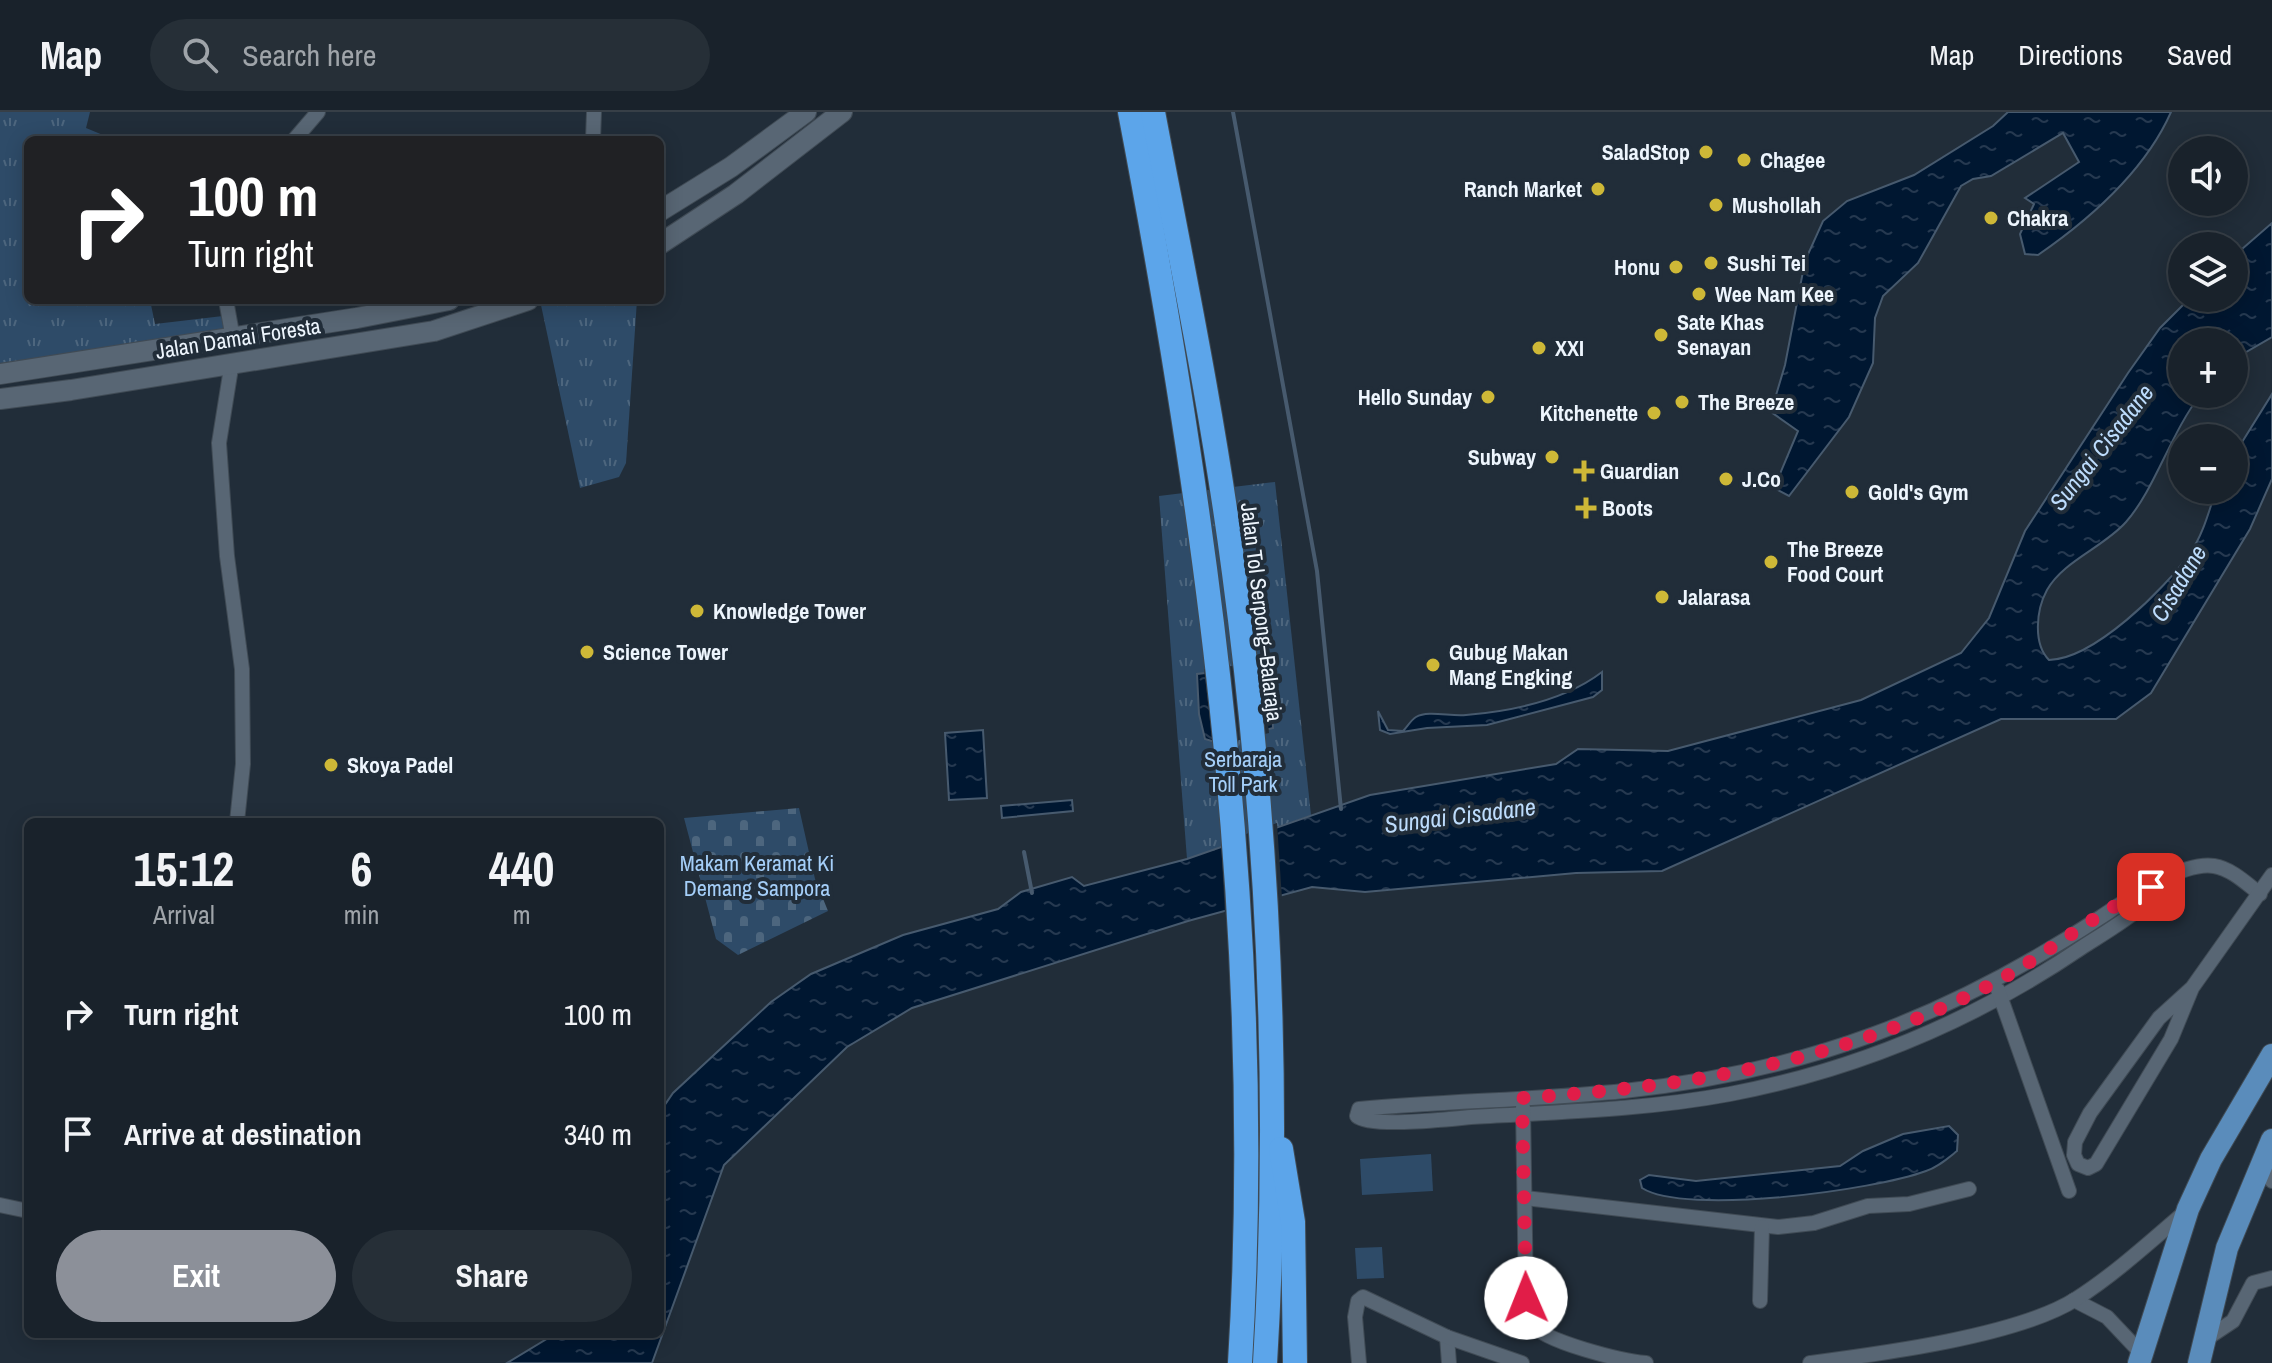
<!DOCTYPE html>
<html lang="en">
<head>
<meta charset="utf-8">
<style>
	body { margin:0; font-family:"Archivo Narrow",sans-serif; background:#262f37; color:#f1f3f6; height:100vh; display:flex; flex-direction:column; font-size:30px; white-space:nowrap }
	* { box-sizing:border-box; margin:0 }
	p { font-size:26px; color:#9fa4a9 }
	.icon { flex:none; width:44px; height:44px; fill:none; stroke:currentColor; stroke-width:2; stroke-linecap:round; stroke-linejoin:round }
	.map { position:relative; flex:1; overflow:hidden }
	.drawer { position:absolute; left:24px; top:706px; width:640px; height:520px; display:flex; flex-direction:column; background:#19222b; border-radius:12px; box-shadow:0 4px 20px #0003,0 0 0 2px #373f47 }
	.drawer>* { flex:none }
	.hud { position:absolute; left:24px; top:24px; width:640px; height:168px; border-radius:12px; box-shadow:0 4px 20px #0003,0 0 0 2px #373f47; background:#202124; color:#fff; overflow:hidden }
	.buttons { position:absolute; left:2168px; top:24px; display:grid; gap:16px }
	.buttons a { display:grid; place-items:center; width:80px; height:80px; border-radius:50%; background:#19222b; box-shadow:0 4px 20px #0003,0 0 0 2px #373f47; font-size:40px }
	.pin { position:absolute; display:grid; place-items:center; width:68px; height:68px; color:#fff; margin:-34px; border-radius:16px; box-shadow:0 4px 12px #0006 }
	.me { position:absolute; width:88px; margin:-44px; rotate:359deg; stroke-linejoin:round; filter:drop-shadow(0 0 6px #0008) }
	.turn { display:flex; align-items:center; gap:28px; height:168px; padding:0 32px; font-size:36px }
	.turn .icon { width:104px; height:104px; stroke-width:2.5 }
	.turn b { display:block; font-size:56px; line-height:68px }
	.eta { display:flex; justify-content:space-evenly; align-items:center; height:136px; text-align:center }
	.eta b { font-size:48px; font-weight:700; line-height:56px }
	.action { display:flex; gap:16px; margin-top:auto; padding:16px 32px }
	.action a { flex:1; height:92px; border-radius:48px; background:#8c9099; color:#fff; font-size:32px; font-weight:700; line-height:92px; text-align:center }
	.action a+a { background:#262f37; color:#f1f3f6 }
	ul { padding:0; list-style:none }
	li { display:flex; align-items:center; gap:24px; height:120px; padding:0 32px }
	li div { flex:1 }
	li b { display:block; font-size:30px }
	li em { font-style:normal }
	header { display:flex; align-items:center; gap:48px; box-sizing:border-box; height:112px; padding:0 40px; background:#19222b; border-bottom:2px solid #373f47 }
	header strong { font-size:38px }
	nav { display:flex; gap:44px; margin-inline-start:auto; font-size:28px }
	.search { width:560px; height:72px; background:#262f37; display:flex; align-items:center; gap:20px; box-sizing:border-box; padding:0 28px; border-radius:44px; color:#9fa4a9; font-size:30px }
	.map>svg:first-child { display:block }
	.grass { fill:url(#grass-tufts) }
	.cemetery { fill:url(#cemetery-stones) }
	.garden { fill:#2e4b68 }
	.water { fill:url(#water-ripples); stroke:#475a6e; stroke-width:2 }
	.pier { fill:#212d39 }
	.lines { fill:none; stroke-linecap:round; stroke-linejoin:round }
	.stream { stroke:#475a6e; stroke-width:4 }
	.street-casing { stroke:#404b55; stroke-width:16 }
	.secondary-casing { stroke:#404b55; stroke-width:22 }
	.primary-casing { stroke:#404b55; stroke-width:24 }
	.highway-casing { stroke:#404b55; stroke-width:26 }
	.street { stroke:#586674; stroke-width:14 }
	.secondary { stroke:#586674; stroke-width:20 }
	.primary { stroke:#5a8cbb; stroke-width:22 }
	.highway { stroke:#5ca5ea; stroke-width:24 }
	.route { stroke:#e11d48; stroke-width:14; stroke-dasharray:0 25.2 }
	.poi-dot { fill:#ceb837; stroke:#212d39; stroke-width:3 }
	.labels { text-anchor:middle; dominant-baseline:central; stroke-width:8; stroke-linejoin:round; paint-order:stroke }
	.poi-label { font-size:22px; font-weight:bold; fill:#edf5fd; stroke:#212d39; text-anchor:start }
	.street-label { font-size:22px; fill:#edf5fd; stroke:#212d39 }
	.park-label { font-size:22px; fill:#a5cff9; stroke:#212d39 }
	.water-label { font-size:24px; font-style:italic; fill:#bddcfc; stroke:#212d39 }
</style>
</head>
<body>
<header>
<strong>Map</strong>
<div class="search"><svg class="icon" aria-label="search" viewBox="0 0 24 24"><circle cx="10" cy="10" r="6"/><path d="M15 15l6 6"/></svg>Search here</div>
<nav><a>Map</a><a>Directions</a><a>Saved</a></nav>
</header>
<div class="map">
<svg width="2272" height="1251" viewBox="0 0 2272 1251">
	<defs>
		<pattern id="grass-tufts" width="24" height="20" patternUnits="userSpaceOnUse" patternTransform="scale(2)"><rect width="24" height="20" fill="#2e4b68"/><path d="M3 7l-1-3M5 7V3M7 7l1-3M15 17l-1-3M17 17v-4M19 17l1-3" fill="none" stroke="#4d667e"/></pattern>
		<pattern id="cemetery-stones" width="16" height="16" patternUnits="userSpaceOnUse" patternTransform="scale(2)"><rect width="16" height="16" fill="#2e4b68"/><path d="M2 7V4a2 2 0 0 1 4 0v3zM10 15v-3a2 2 0 0 1 4 0v3z" fill="#4d667e"/></pattern>
		<pattern id="water-ripples" width="26" height="14" patternUnits="userSpaceOnUse" patternTransform="scale(2)"><rect width="26" height="14" fill="#001731"/><path d="M2 4q2-2 4 0t4 0M15 11q2-2 4 0t4 0" fill="none" stroke="#263950"/></pattern>
	</defs>
	<rect width="100%" height="100%" fill="#212d39"/>
	<!-- grass -->
	<g class="grass">
		<polygon points="0,0 90,0 86,16 115,28 28,28 28,188 150,188 155,212 223,204 223,222 0,258"/>
		<polygon points="558,188 637,188 626,351 619,365 580,376 541,193"/>
		<polygon points="1275,370 1311,703 1187,747 1159,384"/>
	</g>
	<!-- cemetery -->
	<polygon class="cemetery" points="799,696 815,767 828,799 738,843 716,827 684,706"/>
	<!-- garden -->
	<g class="garden">
		<polygon points="1431,1042 1433,1079 1362,1083 1360,1047"/>
		<polygon points="1382,1135 1384,1166 1357,1167 1355,1136"/>
	</g>
	<!-- water -->
	<g class="water">
		<path d="M2008,0h163c-26,59 -81,107 -133,143l-13,-1 -5,-20 14,-30 -9,-6 54,-36 -16,-29 -72,43 -18,3 -12,7 -43,77 -35,33 -8,22 -2,45 -24,54 -60,79 -15,-8 24,-57 -27,-19 14,-47 20,-104 18,-40 24,-20 67,-26 79,-49z"/>
		<path d="M2272,111v114l-38,22v-17h-52v52h19c-30,38 -46,95 -75,128 -22,25 -63,39 -79,68 -11,20 -14,54 2,70 45,-1 116,-71 141,-107 13,-18 19,-42 26,-63h18v-35l38,-61v85l-22,50 -99,164 -35,26h-115l-339,152 -86,2 -211,19 -53,-5 -124,34 -276,87 -65,39 -123,118 -72,198h-145l48,-29h105v-222l13,-19 98,-91 40,-28 92,-39 95,-26 23,-17 51,-15 12,9 103,-27 183,-64 186,-31 22,-15 90,2 193,-51 100,-47 28,-35 36,-87 103,-158 32,-45 30,-30h44v-42z"/>
		<polygon points="1268,554 1273,616 1215,630 1205,627 1199,602 1197,562"/>
		<path d="M1602,560v18l-9,7 -106,28 -60,3 -37,6 -10,-4 -2,-19 10,19 15,1c4,-4 8,-11 13,-14 12,-7 36,0 50,-2 47,-4 98,-14 136,-43z"/>
		<polygon points="983,618 987,686 949,688 945,621"/>
		<polygon points="1072,688 1073,699 1002,706 1001,694"/>
		<path d="M1949,1014l9,9 -1,16c-10,8 -19,16 -31,20 -51,19 -240,45 -284,17l-2,-8 9,-5 47,6 144,-15 23,-15 40,-17z"/>
	</g>
	<!-- pier -->
	<g class="pier">
		<polygon points="1262,551 1269,621 1213,634 1204,557"/>
		<polygon points="1277,711 1282,787 1225,803 1221,731"/>
	</g>
	<g class="lines">
		<!-- stream -->
		<g class="stream">
			<polyline points="1233,0 1317,459 1341,697"/>
			<polyline points="1024,740 1032,781"/>
		</g>
		<defs>
			<g id="street">
				<polyline points="294,28 318,0"/>
				<polyline points="593,28 594,0"/>
				<polyline points="226,188 233,227"/>
				<polyline points="232,250 219,331 227,444 242,557 243,652 237,710"/>
				<path d="M2160,772c-9,23 -58,50 -79,64 -106,72 -225,122 -351,146 -85,16 -173,18 -259,23 -22,2 -101,11 -114,-1l2,-7c88,-8 177,-9 265,-18 183,-20 323,-73 477,-174 27,-18 81,-56 113,-51 18,3 33,18 46,28"/>
				<polyline points="2192,876 2171,927 2096,1052 2088,1056 2078,1052 2074,1043 2075,1030 2090,1001 2159,906 2192,876 2272,763"/>
				<polyline points="1998,878 2069,1079"/>
				<path d="M1523,995l3,191c1,8 1,18 5,25 12,19 92,38 115,40"/>
				<polyline points="2265,1044 2272,1069"/>
				<polyline points="1525,1086 1778,1115 1814,1111 1868,1094 1909,1092 1969,1077"/>
				<polyline points="0,1093 28,1099"/>
				<polyline points="2074,1188 2107,1205 2141,1241"/>
				<polyline points="1760,1189 1762,1115"/>
				<polyline points="1447,1225 1449,1251"/>
				<polyline points="2203,1229 2233,1209 2253,1171 2272,1166"/>
				<polyline points="1359,1251 1355,1205 1358,1189 1363,1185 1447,1225 1522,1251"/>
				<path d="M1810,1251c69,-9 208,-27 266,-64 39,-25 75,-58 110,-88"/>
			</g>
			<g id="secondary">
				<polyline points="660,99 731,55 806,0"/>
				<polyline points="660,132 736,82 842,0"/>
				<polyline points="0,262 357,206 449,188"/>
				<polyline points="0,287 71,278 434,219 528,188"/>
			</g>
			<g id="primary">
				<polyline points="2139,1251 2188,1097 2211,1047 2272,943"/>
				<polyline points="2199,1251 2227,1136 2272,1028"/>
			</g>
			<g id="highway">
				<path d="M1130,0c79,413 136,830 110,1251"/>
				<path d="M1153,0c29,153 61,307 81,461 35,261 47,527 31,790"/>
				<polyline points="1281,1037 1293,1110 1295,1251"/>
			</g>
		</defs>
		<!-- street casing -->
		<use href="#street" class="street-casing"/>
		<!-- secondary casing -->
		<use href="#secondary" class="secondary-casing"/>
		<!-- primary casing -->
		<use href="#primary" class="primary-casing"/>
		<!-- highway casing -->
		<use href="#highway" class="highway-casing"/>
		<!-- street -->
		<use href="#street" class="street"/>
		<!-- secondary -->
		<use href="#secondary" class="secondary"/>
		<!-- primary -->
		<use href="#primary" class="primary"/>
		<!-- highway -->
		<use href="#highway" class="highway"/>
	</g>
	<g class="lines">
		<!-- route -->
		<path class="route" d="M1526,1186l-4,-200c169,-12 316,-35 468,-113 56,-29 104,-72 161,-98"/>
	</g>
	<!-- markers -->
	<g class="poi-dot">
		<circle cx="1706" cy="40" r="8"/>
		<circle cx="1744" cy="48" r="8"/>
		<circle cx="1598" cy="77" r="8"/>
		<circle cx="1716" cy="93" r="8"/>
		<circle cx="1991" cy="106" r="8"/>
		<circle cx="1711" cy="151" r="8"/>
		<circle cx="1676" cy="155" r="8"/>
		<circle cx="1699" cy="182" r="8"/>
		<circle cx="1661" cy="223" r="8"/>
		<circle cx="1539" cy="236" r="8"/>
		<circle cx="1488" cy="285" r="8"/>
		<circle cx="1682" cy="290" r="8"/>
		<circle cx="1654" cy="301" r="8"/>
		<circle cx="1552" cy="345" r="8"/>
		<path d="M1580 347h8v8h8v8h-8v8h-8v-8h-8v-8h8z"/>
		<circle cx="1726" cy="367" r="8"/>
		<circle cx="1852" cy="380" r="8"/>
		<path d="M1582 384h8v8h8v8h-8v8h-8v-8h-8v-8h8z"/>
		<circle cx="1771" cy="450" r="8"/>
		<circle cx="1662" cy="485" r="8"/>
		<circle cx="697" cy="499" r="8"/>
		<circle cx="587" cy="540" r="8"/>
		<circle cx="1433" cy="553" r="8"/>
		<circle cx="331" cy="653" r="8"/>
	</g>
	<g class="labels">
		<!-- poi labels -->
		<g class="poi-label">
			<text x="1690" y="40" text-anchor="end">SaladStop</text>
			<text x="1760" y="48">Chagee</text>
			<text x="1582" y="77" text-anchor="end">Ranch Market</text>
			<text x="1732" y="93">Mushollah</text>
			<text x="2007" y="106">Chakra</text>
			<text x="1727" y="151">Sushi Tei</text>
			<text x="1660" y="155" text-anchor="end">Honu</text>
			<text x="1715" y="182">Wee Nam Kee</text>
			<text x="1677" y="210">Sate Khas<tspan x="1677" dy="25">Senayan</tspan></text>
			<text x="1555" y="236">XXI</text>
			<text x="1472" y="285" text-anchor="end">Hello Sunday</text>
			<text x="1698" y="290">The Breeze</text>
			<text x="1638" y="301" text-anchor="end">Kitchenette</text>
			<text x="1536" y="345" text-anchor="end">Subway</text>
			<text x="1600" y="359">Guardian</text>
			<text x="1742" y="367">J.Co</text>
			<text x="1868" y="380">Gold's Gym</text>
			<text x="1602" y="396">Boots</text>
			<text x="1787" y="437">The Breeze<tspan x="1787" dy="25">Food Court</tspan></text>
			<text x="1678" y="485">Jalarasa</text>
			<text x="713" y="499">Knowledge Tower</text>
			<text x="603" y="540">Science Tower</text>
			<text x="1449" y="540">Gubug Makan<tspan x="1449" dy="25">Mang Engking</tspan></text>
			<text x="347" y="653">Skoya Padel</text>
		</g>
		<!-- street labels -->
		<g class="street-label">
			<text transform="translate(238 226) rotate(-9)">Jalan Damai Foresta</text>
			<text transform="translate(1262 500) rotate(83)">Jalan Tol Serpong–Balaraja</text>
		</g>
		<!-- park labels -->
		<g class="park-label">
			<text x="1243" y="647">Serbaraja<tspan x="1243" dy="25">Toll Park</tspan></text>
			<text x="757" y="751">Makam Keramat Ki<tspan x="757" dy="25">Demang Sampora</tspan></text>
		</g>
		<!-- water labels -->
		<g class="water-label">
			<text transform="translate(2101 335) rotate(-52)">Sungai Cisadane</text>
			<text transform="translate(2178 471) rotate(-59)">Cisadane</text>
			<text transform="translate(1460 703) rotate(-7)">Sungai Cisadane</text>
		</g>
	</g>
</svg>
<div class="buttons">
<a><svg class="icon" aria-label="sound" viewBox="0 0 24 24"><path d="M4 9h4l5-4v14l-5-4H4zM17 9q2 3 0 6"/></svg></a>
<a><svg class="icon" aria-label="layers" viewBox="0 0 24 24"><path d="M12 4l9 5-9 5-9-5zM3 14l9 5 9-5"/></svg></a>
<a>+</a>
<a>−</a>
</div>
<div class="pin" style="left:2151px;top:775px;background:#d93025"><svg class="icon" aria-label="arrive" viewBox="0 0 24 24"><path d="M6 21V4h12l-3 4 3 4H6"/></svg></div>
<svg class="me" style="left:1526px;top:1186px" viewBox="-20 -20 40 40"><circle r="19" fill="#fff"/><path d="M0-13L10 11 0 6-10 11z" fill="#e11d48"/></svg>
<div class="hud">
<div class="turn"><svg class="icon" aria-label="right" viewBox="0 0 24 24"><path d="M7 20v-9h11M14 6l5 5-5 5"/></svg><div><b>100 m</b>Turn right</div></div>
</div>
<section class="drawer">
<div class="eta">
<div><b>15:12</b><p>Arrival</p></div>
<div><b>6</b><p>min</p></div>
<div><b>440</b><p>m</p></div>
</div>
<ul>
<li><svg class="icon" aria-label="right" viewBox="0 0 24 24"><path d="M7 20v-9h11M14 6l5 5-5 5"/></svg><div><b>Turn right</b></div><em>100 m</em></li>
<li><svg class="icon" aria-label="arrive" viewBox="0 0 24 24"><path d="M6 21V4h12l-3 4 3 4H6"/></svg><div><b>Arrive at destination</b></div><em>340 m</em></li>
</ul>
<div class="action"><a>Exit</a><a>Share</a></div>
</section>
</div>
</body>
</html>
